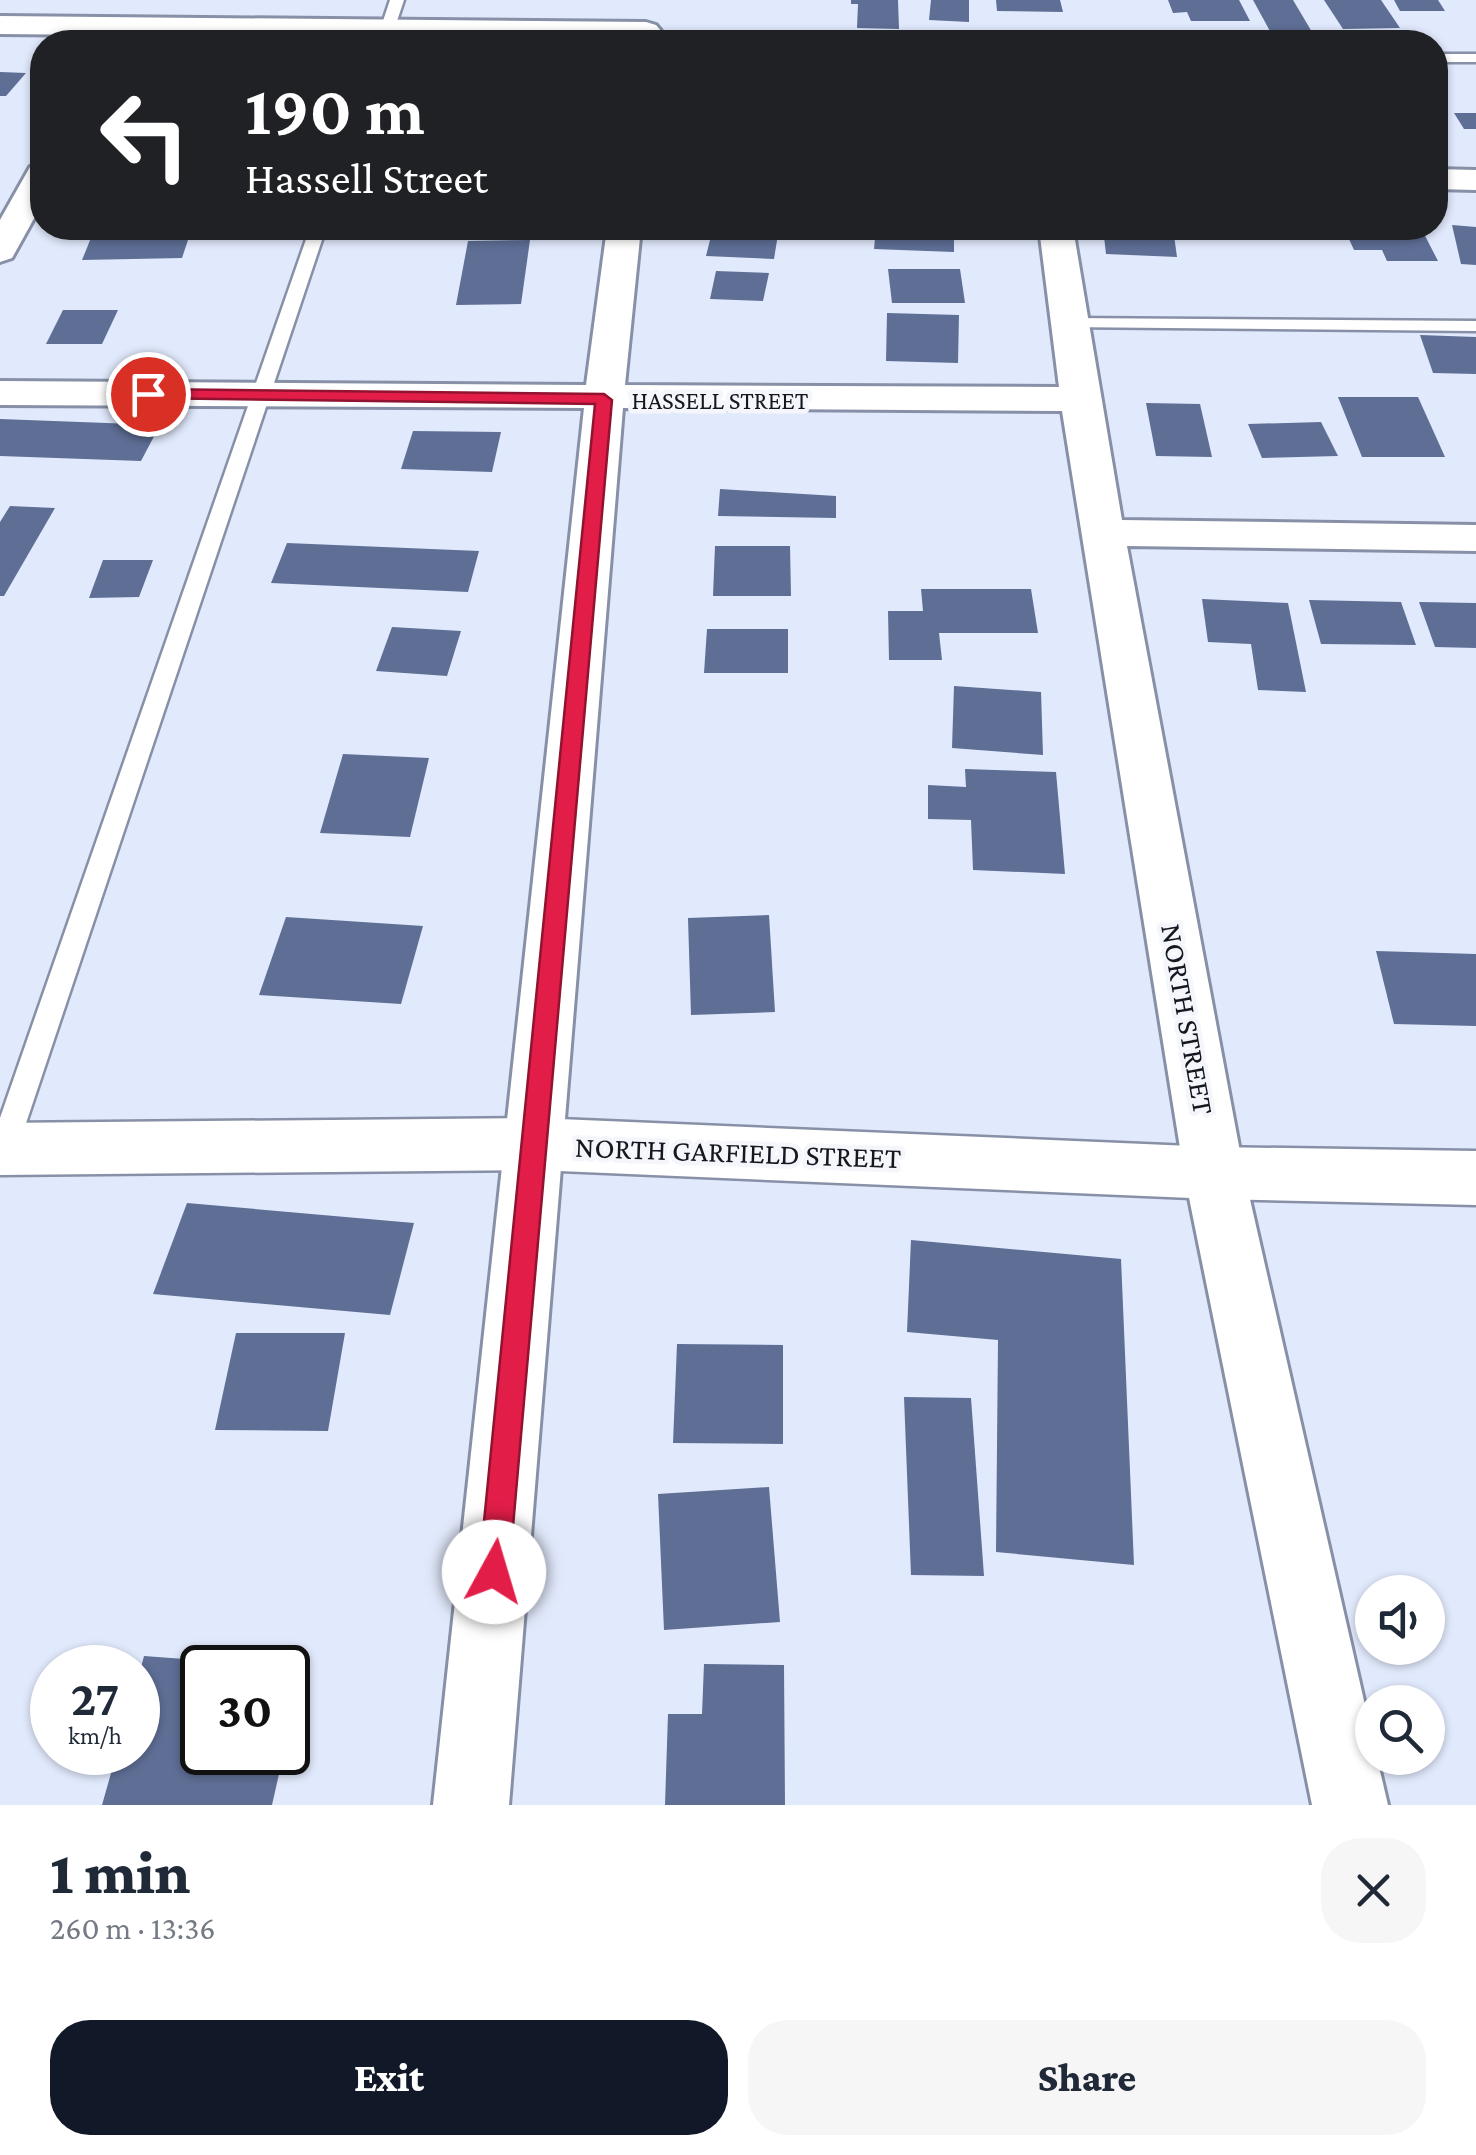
<!DOCTYPE html>
<html lang="en">
<head>
<meta charset="utf-8">
<style>
	body { margin:0; font-family:"Crimson Pro",serif; background:#f6f6f7; color:#1f2937; height:100vh; display:flex; flex-direction:column; font-size:38px; white-space:nowrap }
	* { box-sizing:border-box; margin:0 }
	p { font-size:32px; color:#747a83 }
	.icon { flex:none; width:55px; height:55px; fill:none; stroke:currentColor; stroke-width:2; stroke-linecap:round; stroke-linejoin:round }
	.map { position:relative; height:1805px; overflow:hidden }
	.drawer { display:flex; flex-direction:column; background:#fff; flex:1 }
	.drawer>* { flex:none }
	.hud { position:absolute; left:30px; top:30px; width:1418px; height:210px; border-radius:40px; box-shadow:0 2px 8px #0004; background:#202124; color:#fff; overflow:hidden }
	.tools { position:absolute; left:1355px; top:1575px; display:grid; gap:20px }
	.tools a { display:grid; place-items:center; width:90px; height:90px; border-radius:50%; background:#fff; box-shadow:0 2px 8px #0004; font-size:50px }
	.speed { position:absolute; left:30px; top:1645px; display:flex; gap:20px; font-size:50px; font-weight:700; text-align:center }
	.speed>* { display:grid; place-content:center; width:130px; height:130px; border-radius:50%; background:#fff; box-shadow:0 2px 8px #0004; line-height:1 }
	.speed small { font-size:25px; font-weight:400 }
	.speed .limit { border:5px solid #111; border-radius:15px; background:#fff; color:#111 }
	.pin { position:absolute; display:grid; place-items:center; width:85px; height:85px; color:#fff; margin:-42px; border:5px solid #fff; border-radius:50%; box-shadow:0 2px 10px #0007 }
	.me { position:absolute; width:110px; margin:-55px; rotate:6deg; stroke-linejoin:round; filter:drop-shadow(0 0 8px #0008) }
	.turn { display:flex; align-items:center; gap:35px; height:210px; padding:0 50px; font-size:45px }
	.turn .icon { width:130px; height:130px; stroke-width:2.5 }
	.turn b { display:block; font-size:70px; line-height:85px }
	.round { display:grid; place-items:center; flex:none; width:105px; height:105px; border-radius:40px; background:#f6f6f7 }
	.headline { display:flex; align-items:center; justify-content:space-between; height:170px; padding:0 50px }
	h1 { font-size:60px; font-weight:800; line-height:75px }
	.button { display:flex; gap:20px; margin-top:auto; padding:20px 50px }
	.button a { flex:1; height:115px; border-radius:40px; background:#111827; color:#fff; font-size:40px; font-weight:800; line-height:115px; text-align:center }
	.button a+a { background:#f6f6f7; color:#1f2937 }
	.map>svg:first-child { display:block }
	.building { fill:#5e6e95 }
	.lines { fill:none; stroke-linecap:round; stroke-linejoin:round }
	.service-casing { stroke:#8790a6; stroke-width:5 }
	.minor-casing { stroke:#8790a6; stroke-width:6 }
	.tertiary-casing { stroke:#8790a6; stroke-width:5 }
	.service { fill:#fff; fill-rule:evenodd }
	.minor { fill:#fff; fill-rule:evenodd }
	.tertiary { fill:#fff; fill-rule:evenodd }
	.route { fill:#e11d48; stroke:#92132f; stroke-width:2.5 }
	.labels { text-anchor:middle; dominant-baseline:central; stroke-width:9; stroke-linejoin:round; paint-order:stroke }
	.far-street-label { font-size:25px; fill:#141720; stroke:#f4f6fb }
	.street-label { font-size:30px; fill:#141720; stroke:#f4f6fb }
</style>
</head>
<body>
<div class="map">
<svg width="1476" height="1805" viewBox="0 0 1476 1805">
	<rect width="100%" height="100%" fill="#e1e9fc"/>
	<!-- building -->
	<g class="building">
		<polygon points="851,0 898,0 899,29 857,28 858,4 851,4"/>
		<polygon points="931,0 969,0 969,22 929,20"/>
		<polygon points="996,0 1060,0 1063,12 997,11"/>
		<polygon points="1168,0 1239,0 1250,21 1191,21 1187,12 1173,13"/>
		<polygon points="1253,0 1293,0 1312,32 1271,33"/>
		<polygon points="1324,0 1381,0 1400,28 1343,29"/>
		<polygon points="1394,0 1438,0 1445,11 1400,11"/>
		<polygon points="0,72 26,73 6,96 0,96"/>
		<polygon points="1454,113 1476,113 1476,129 1464,129"/>
		<polygon points="1452,225 1476,227 1476,265 1461,264"/>
		<polygon points="95,228 192,228 182,258 82,260"/>
		<polygon points="713,228 779,228 774,259 706,256"/>
		<polygon points="876,228 954,228 954,252 874,249"/>
		<polygon points="1103,228 1173,228 1177,257 1106,254"/>
		<polygon points="1231,228 1299,228 1304,240 1235,239"/>
		<polygon points="1344,228 1421,228 1438,261 1387,261 1382,250 1354,250"/>
		<polygon points="530,240 521,304 456,305 468,241"/>
		<polygon points="888,269 960,269 965,303 892,303"/>
		<polygon points="716,271 769,273 763,301 710,299"/>
		<polygon points="63,310 118,310 102,344 46,344"/>
		<polygon points="887,313 959,315 958,363 886,361"/>
		<polygon points="1420,335 1476,337 1476,374 1433,373"/>
		<polygon points="1338,397 1418,397 1445,457 1362,457"/>
		<polygon points="1146,403 1200,404 1212,457 1156,456"/>
		<polygon points="0,419 160,425 141,461 0,456"/>
		<polygon points="1321,422 1338,456 1262,458 1248,424"/>
		<polygon points="413,431 501,432 492,472 401,469"/>
		<polygon points="720,489 836,496 836,518 718,516"/>
		<polygon points="10,506 55,508 4,596 0,596 0,522"/>
		<polygon points="287,543 479,551 468,592 271,583"/>
		<polygon points="715,546 790,546 791,596 713,596"/>
		<polygon points="103,560 153,560 139,597 89,598"/>
		<polygon points="921,589 1031,589 1038,633 939,633 942,660 889,660 888,611 923,611"/>
		<polygon points="1202,599 1288,603 1306,692 1258,690 1251,644 1208,642"/>
		<polygon points="1309,600 1401,602 1416,645 1321,644"/>
		<polygon points="1419,602 1476,603 1476,648 1435,647"/>
		<polygon points="392,627 461,631 447,676 376,671"/>
		<polygon points="707,629 788,629 788,673 704,673"/>
		<polygon points="954,686 1041,692 1043,755 952,748"/>
		<polygon points="343,754 429,758 410,837 320,833"/>
		<polygon points="965,769 1056,772 1065,874 973,870 971,820 928,819 928,785 966,787"/>
		<polygon points="769,915 775,1012 691,1015 688,918"/>
		<polygon points="286,917 423,926 401,1004 259,995"/>
		<polygon points="1376,951 1476,954 1476,1026 1394,1024"/>
		<polygon points="187,1203 414,1223 390,1315 153,1294"/>
		<polygon points="911,1240 1121,1259 1134,1565 996,1552 998,1340 907,1332"/>
		<polygon points="236,1333 345,1333 328,1431 215,1430"/>
		<polygon points="677,1344 783,1345 783,1444 673,1443"/>
		<polygon points="904,1397 971,1398 984,1576 911,1575"/>
		<polygon points="769,1487 780,1622 664,1630 658,1494"/>
		<polygon points="144,1656 265,1665 202,1668 202,1752 284,1752 272,1805 102,1805 117,1752 138,1752 138,1679"/>
		<polygon points="704,1664 784,1665 785,1805 665,1805 668,1714 702,1714"/>
		<polygon points="288,1666 303,1667 289,1729 288,1729"/>
	</g>
	<g class="lines">
		<defs>
			<g id="service">
				<polygon points="390,0 404,0 390,42 376,42"/>
				<rect x="1435" y="54" width="41" height="8"/>
				<polygon points="310,228 326,228 14,1159 10,1167 0,1171 0,1118"/>
				<polygon points="1069,318 1476,321 1476,331 1063,327 1060,323"/>
			</g>
			<g id="minor">
				<polygon points="0,16 646,22 656,25 661,31 656,37 646,40 0,34"/>
				<polygon points="42,164 42,204 12,258 0,262 0,220 30,167"/>
				<polygon points="1435,169 1476,170 1476,190 1435,189"/>
				<polygon points="607,228 641,228 625,385 1059,387 1039,228 1073,228 1122,520 1476,525 1476,551 1127,546 1244,1173 1372,1736 1372,1758 1377,1758 1388,1805 1312,1805 1184,1173 1062,411 623,408 509,1805 433,1805 584,408 0,405 0,381 586,385"/>
			</g>
			<polygon id="tertiary" points="536,1118 1214,1147 1476,1151 1476,1205 1214,1199 536,1170 0,1175 0,1123"/>
		</defs>
		<!-- service casing -->
		<use href="#service" class="service-casing"/>
		<!-- minor casing -->
		<use href="#minor" class="minor-casing"/>
		<!-- tertiary casing -->
		<use href="#tertiary" class="tertiary-casing"/>
		<!-- service -->
		<use href="#service" class="service"/>
		<!-- minor -->
		<use href="#minor" class="minor"/>
		<!-- tertiary -->
		<use href="#tertiary" class="tertiary"/>
	</g>
	<!-- route -->
	<polygon class="route" points="148,389 604,394 612,400 509,1572 505,1582 494,1587 483,1582 479,1572 595,404 143,398 143,391"/>
	<g class="labels">
		<!-- far-street labels -->
		<g class="far-street-label">
			<text x="720" y="400">HASSELL STREET</text>
		</g>
		<!-- street labels -->
		<g class="street-label">
			<text transform="translate(1188 1019) rotate(80)">NORTH STREET</text>
			<text transform="translate(738 1152) rotate(2)">NORTH GARFIELD STREET</text>
		</g>
	</g>
</svg>
<div class="tools">
<a><svg class="icon" aria-label="sound" viewBox="0 0 24 24"><path d="M4 9h4l5-4v14l-5-4H4zM17 9q2 3 0 6"/></svg></a>
<a><svg class="icon" aria-label="search" viewBox="0 0 24 24"><circle cx="10" cy="10" r="6"/><path d="M15 15l6 6"/></svg></a>
</div>
<div class="speed"><div>27<small>km/h</small></div><div class="limit">30</div></div>
<div class="pin" style="left:148px;top:394px;background:#d93025"><svg class="icon" aria-label="arrive" viewBox="0 0 24 24"><path d="M6 21V4h12l-3 4 3 4H6"/></svg></div>
<svg class="me" style="left:494px;top:1572px" viewBox="-20 -20 40 40"><circle r="19" fill="#fff"/><path d="M0-13L10 11 0 6-10 11z" fill="#e11d48"/></svg>
<div class="hud">
<div class="turn"><svg class="icon" aria-label="left" viewBox="0 0 24 24"><path d="M17 20v-9H6M10 6l-5 5 5 5"/></svg><div><b>190 m</b>Hassell Street</div></div>
</div>
</div>
<section class="drawer">
<div class="headline"><div><h1>1 min</h1><p>260 m · 13:36</p></div><a class="round"><svg class="icon" aria-label="close" viewBox="0 0 24 24"><path d="M6 6l12 12M18 6L6 18"/></svg></a></div>
<div class="button"><a>Exit</a><a>Share</a></div>
</section>
</body>
</html>
